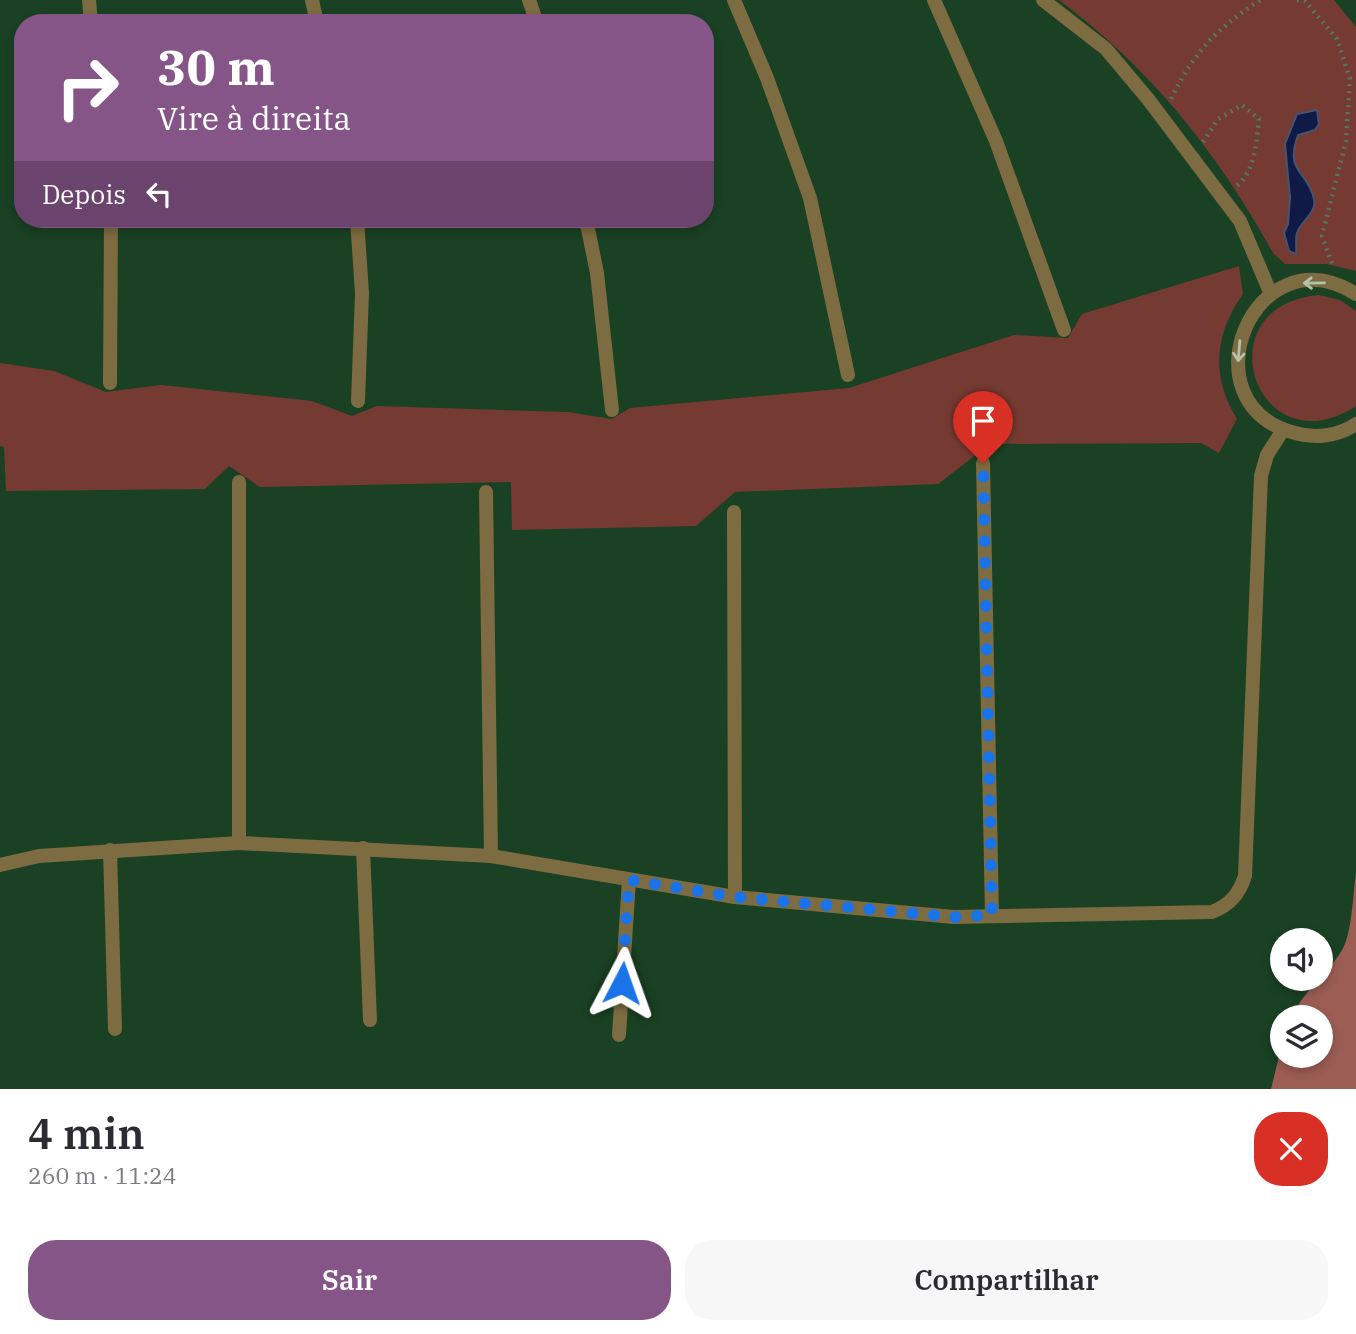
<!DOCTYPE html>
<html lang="pt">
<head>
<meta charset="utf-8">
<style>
	body { margin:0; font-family:"IBM Plex Serif",serif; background:#f7f7f7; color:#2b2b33; height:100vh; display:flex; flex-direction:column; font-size:26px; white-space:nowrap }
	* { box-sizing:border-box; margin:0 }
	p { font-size:23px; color:#7c7c81 }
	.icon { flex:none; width:38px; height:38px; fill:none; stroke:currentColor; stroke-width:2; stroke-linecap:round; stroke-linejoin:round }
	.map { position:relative; height:1089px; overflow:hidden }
	.panel { display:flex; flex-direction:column; background:#fff; flex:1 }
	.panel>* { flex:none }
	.hud { position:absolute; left:14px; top:14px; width:700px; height:214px; border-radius:28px; box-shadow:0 4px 10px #0003; background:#855588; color:#fff; overflow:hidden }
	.controls { position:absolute; left:1270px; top:928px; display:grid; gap:14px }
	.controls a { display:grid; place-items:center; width:63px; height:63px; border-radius:50%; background:#fff; box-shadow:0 4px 10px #0003; font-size:35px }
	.pin { position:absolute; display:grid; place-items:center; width:60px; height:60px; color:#fff; margin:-72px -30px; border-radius:50% 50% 50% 0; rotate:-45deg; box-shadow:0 0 7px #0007 }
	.pin .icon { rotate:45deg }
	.me { position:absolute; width:77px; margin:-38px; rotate:4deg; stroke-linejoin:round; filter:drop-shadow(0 0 5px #0008) }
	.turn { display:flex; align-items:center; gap:24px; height:147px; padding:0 28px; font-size:32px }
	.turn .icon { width:91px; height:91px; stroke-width:2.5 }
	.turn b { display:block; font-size:49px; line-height:60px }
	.then { display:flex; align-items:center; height:66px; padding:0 28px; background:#0003; gap:14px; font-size:26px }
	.round { display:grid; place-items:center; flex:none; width:74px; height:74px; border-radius:28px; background:#f7f7f7 }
	.head { display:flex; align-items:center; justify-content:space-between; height:119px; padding:0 28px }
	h1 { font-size:42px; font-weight:600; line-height:52px }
	.action { display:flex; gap:14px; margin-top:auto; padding:14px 28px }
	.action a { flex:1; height:80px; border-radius:28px; background:#855588; color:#fff; font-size:28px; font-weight:600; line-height:80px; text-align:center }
	.action a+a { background:#f7f7f7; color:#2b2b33 }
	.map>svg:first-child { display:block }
	.green { fill:#753b33 }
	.forest { fill:#9b5d54 }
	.water { fill:#101a47; stroke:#47546e; stroke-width:2 }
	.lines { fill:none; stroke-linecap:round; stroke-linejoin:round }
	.path { stroke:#56775d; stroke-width:4.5; stroke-dasharray:2 5; stroke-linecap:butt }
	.minor { stroke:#7d6c41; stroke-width:14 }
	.oneway { stroke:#b5c1a8 }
	.route { stroke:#1a73e8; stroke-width:12; stroke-dasharray:0 21.6 }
</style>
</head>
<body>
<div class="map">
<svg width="1356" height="1089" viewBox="0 0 1356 1089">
	<rect width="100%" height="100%" fill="#1a4123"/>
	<!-- green -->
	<g class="green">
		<path d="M1059,0h275l22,27v244l-29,-7h-42l-12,-11c-55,-100 -122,-184 -214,-253z"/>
		<path d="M1239,266l4,28c-29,40 -32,83 -6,125l-18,34 -18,-10 -211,1 -52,40 -203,8 -39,34 -184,4 -1,-48 -251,5 -31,-21 -24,23 -199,2 -2,-44 -4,-1v-83l54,8 52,21 55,-7 151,16 40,15 25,-10 190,6 45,7 18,-11 219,-20 165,-53 54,3 14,-24z"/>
		<path d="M1319,295l21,5 16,11v95c-99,65 -156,-100 -37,-111z"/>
	</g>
	<!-- forest -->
	<path class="forest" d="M1356,873v216h-85l12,-49v15h38v-38h-29c10,-25 36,-43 50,-67 10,-16 11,-57 14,-77z"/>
	<!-- water -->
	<path class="water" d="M1317,110l2,14 -4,6 -17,5c-14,38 10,35 16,64 3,14 -13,22 -17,34 -2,6 0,14 -1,21l-7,-3 -5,-18 4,-9 2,-27 -5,-53 12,-30z"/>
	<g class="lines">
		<!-- path -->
		<g class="path">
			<polyline points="1297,0 1305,1 1337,39 1350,79 1346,141 1322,236 1333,266"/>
			<path d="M1171,99c23,-48 46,-70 89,-99"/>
			<path d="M1203,142l15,-23 24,-14 17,14c-2,21 -4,55 -24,68"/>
		</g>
		<!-- minor -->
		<g class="minor">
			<polyline points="89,0 91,23"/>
			<polyline points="312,0 317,23"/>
			<polyline points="529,0 537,23"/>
			<polyline points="734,0 767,78 810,198 848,375"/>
			<polyline points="934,0 996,141 1064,330"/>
			<polyline points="1043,0 1106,49 1148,99 1240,221 1270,292"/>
			<polyline points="357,219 362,293 358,401"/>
			<polyline points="586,219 597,273 612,410"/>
			<path d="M1356,294c-102,-64 -173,110 -61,139 20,6 43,3 61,-9"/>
			<polyline points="110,383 111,219"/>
			<polyline points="983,463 992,915"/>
			<polyline points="239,482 239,843"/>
			<polyline points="486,492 491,856"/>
			<polyline points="734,512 735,897"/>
			<polyline points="363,848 370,1020"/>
			<polyline points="110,850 115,1029"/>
			<path d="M0,865l39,-9 200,-13 252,13 244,41 219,20 258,-5c18,-7 27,-18 33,-36l16,-400 6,-21 16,-25"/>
			<polyline points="619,1035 629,880"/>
		</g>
	</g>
	<!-- one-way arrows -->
	<defs><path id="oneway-shaft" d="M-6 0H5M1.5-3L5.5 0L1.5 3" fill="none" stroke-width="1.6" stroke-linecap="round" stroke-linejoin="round" transform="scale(1.75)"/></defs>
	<g class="oneway">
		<use href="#oneway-shaft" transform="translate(1314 283) rotate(179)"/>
		<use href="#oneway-shaft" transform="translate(1239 351) rotate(95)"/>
	</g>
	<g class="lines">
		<!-- route -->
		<polyline class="route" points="622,983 629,880 735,897 954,917 992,915 983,463"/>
	</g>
</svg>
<div class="controls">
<a><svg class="icon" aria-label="sound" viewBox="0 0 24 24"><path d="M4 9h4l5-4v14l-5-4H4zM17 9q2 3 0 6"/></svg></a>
<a><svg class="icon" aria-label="layers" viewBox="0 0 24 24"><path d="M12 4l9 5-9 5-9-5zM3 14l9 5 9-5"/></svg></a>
</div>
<div class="pin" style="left:983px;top:463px;background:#d93025"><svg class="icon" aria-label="arrive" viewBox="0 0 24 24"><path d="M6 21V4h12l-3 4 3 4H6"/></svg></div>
<svg class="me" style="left:622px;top:983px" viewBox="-20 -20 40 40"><path d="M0-17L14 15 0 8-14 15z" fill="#1a73e8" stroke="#fff" stroke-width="4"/></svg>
<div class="hud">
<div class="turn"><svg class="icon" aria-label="right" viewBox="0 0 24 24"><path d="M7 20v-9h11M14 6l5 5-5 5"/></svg><div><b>30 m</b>Vire à direita</div></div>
<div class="then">Depois<svg class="icon" aria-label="left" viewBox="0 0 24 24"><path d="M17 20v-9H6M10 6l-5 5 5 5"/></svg></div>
</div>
</div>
<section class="panel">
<div class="head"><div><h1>4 min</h1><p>260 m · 11:24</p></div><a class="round" style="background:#d93025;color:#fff"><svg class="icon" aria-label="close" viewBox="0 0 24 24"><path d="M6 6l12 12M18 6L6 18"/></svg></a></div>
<div class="action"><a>Sair</a><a>Compartilhar</a></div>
</section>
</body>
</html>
